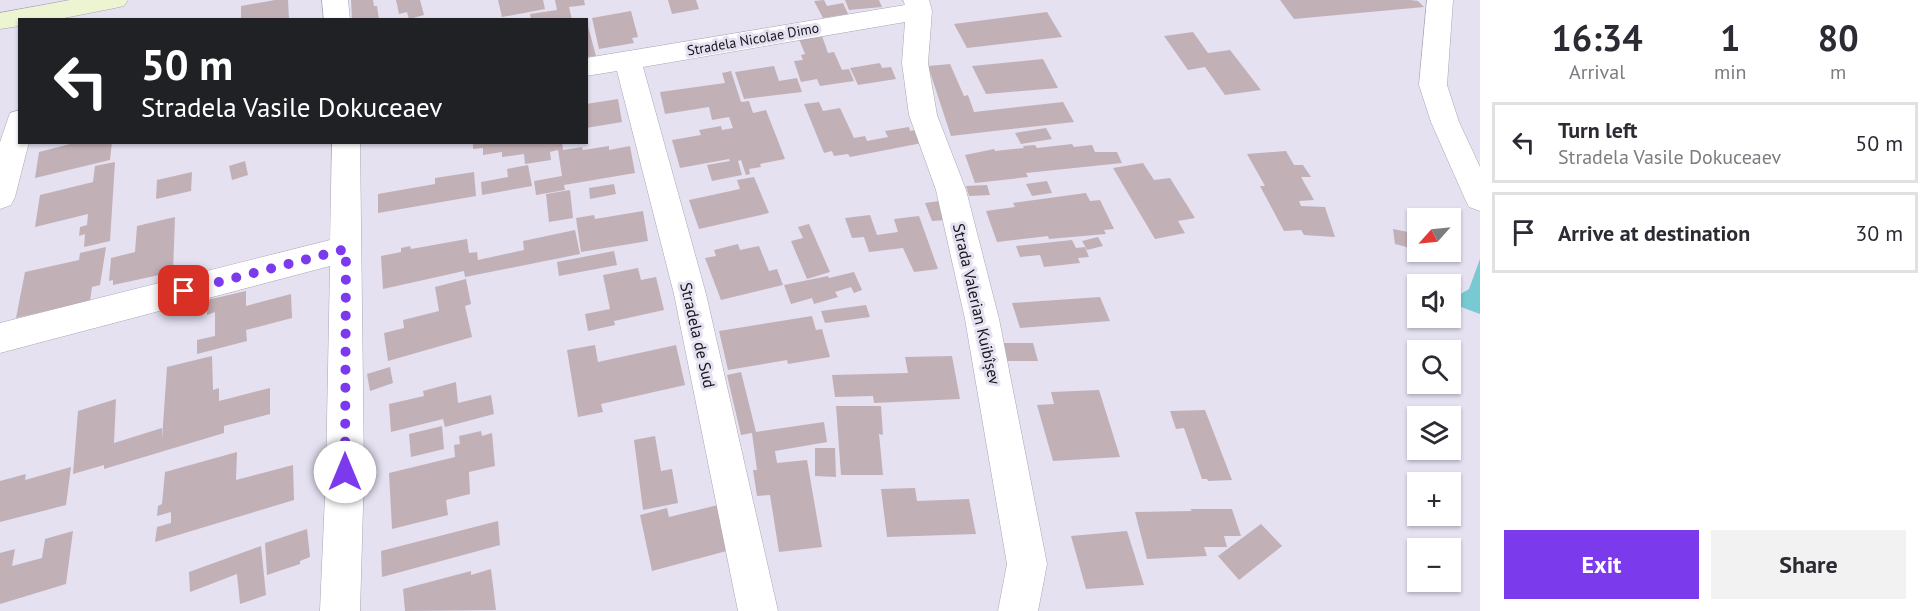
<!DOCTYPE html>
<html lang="en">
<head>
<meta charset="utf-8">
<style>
	body { margin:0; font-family:"PT Sans",sans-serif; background:#f2f2f3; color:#2b2b33; height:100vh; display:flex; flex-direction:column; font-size:22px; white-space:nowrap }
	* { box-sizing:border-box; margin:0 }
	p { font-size:20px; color:#7c7c81 }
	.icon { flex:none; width:33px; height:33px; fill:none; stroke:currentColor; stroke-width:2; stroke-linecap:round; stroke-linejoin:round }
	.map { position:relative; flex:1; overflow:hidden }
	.side { display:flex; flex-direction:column; background:#fff; width:450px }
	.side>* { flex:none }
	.guide { position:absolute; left:18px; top:18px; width:570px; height:126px; border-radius:0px; box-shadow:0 2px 4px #0004; background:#202124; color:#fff; overflow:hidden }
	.needle { width:39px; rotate:243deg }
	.tools { position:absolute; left:1407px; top:208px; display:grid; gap:12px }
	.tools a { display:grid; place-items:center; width:54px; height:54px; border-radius:0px; background:#fff; box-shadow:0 2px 4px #0004; font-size:30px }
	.pin { position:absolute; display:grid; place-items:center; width:51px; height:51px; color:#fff; margin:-26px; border-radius:12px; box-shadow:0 3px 9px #0006 }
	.me { position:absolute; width:66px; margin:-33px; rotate:0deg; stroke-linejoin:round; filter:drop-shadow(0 0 4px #0008) }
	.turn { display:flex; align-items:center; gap:21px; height:126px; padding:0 24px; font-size:27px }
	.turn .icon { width:78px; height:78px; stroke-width:2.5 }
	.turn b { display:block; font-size:42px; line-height:51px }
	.eta { display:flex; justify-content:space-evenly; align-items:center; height:102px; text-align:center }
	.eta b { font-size:36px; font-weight:800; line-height:42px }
	.cta { display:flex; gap:12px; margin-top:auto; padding:12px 24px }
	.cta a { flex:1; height:69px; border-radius:0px; background:#7c3aed; color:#fff; font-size:24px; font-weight:800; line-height:69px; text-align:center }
	.cta a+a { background:#f2f2f3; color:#2b2b33 }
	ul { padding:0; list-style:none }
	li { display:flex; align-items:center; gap:18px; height:81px; margin:0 12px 9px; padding:0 12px; border:3px solid #e1e1e2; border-radius:0px }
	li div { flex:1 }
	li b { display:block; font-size:22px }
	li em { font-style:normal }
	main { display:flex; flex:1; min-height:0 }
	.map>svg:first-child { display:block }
	.water { fill:#77cad1 }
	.building { fill:#c2b0b7 }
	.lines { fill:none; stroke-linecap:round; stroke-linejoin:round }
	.street-casing { stroke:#a9a5b3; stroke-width:1 }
	.secondary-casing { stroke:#a9a5b3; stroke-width:1 }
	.street { fill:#fff; fill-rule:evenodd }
	.secondary { fill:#edf4d2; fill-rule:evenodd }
	.route { stroke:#7c3aed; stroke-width:10; stroke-dasharray:0 18 }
	.labels { text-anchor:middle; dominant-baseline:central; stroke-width:6; stroke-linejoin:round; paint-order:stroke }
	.far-street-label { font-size:14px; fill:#16141a; stroke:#e5e1f1 }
	.street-label { font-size:16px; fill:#16141a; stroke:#e5e1f1 }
</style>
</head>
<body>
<main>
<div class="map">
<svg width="1480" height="611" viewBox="0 0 1480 611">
	<rect width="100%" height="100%" fill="#e5e1f1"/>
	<!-- water -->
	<polygon class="water" points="1480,259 1480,314 1461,307 1457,296 1469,289"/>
	<!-- building -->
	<g class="building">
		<polygon points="275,0 288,0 289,20 241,20 241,6"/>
		<polygon points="351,0 373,0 374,6 377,6 379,20 352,20"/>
		<polygon points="396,0 420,0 424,15 409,19 407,12 399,14"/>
		<polygon points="498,0 543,0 545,9 502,17"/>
		<polygon points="555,0 584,0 585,5 569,7 572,20 531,20 530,14 557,10"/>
		<polygon points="668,0 696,0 699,9 672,14"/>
		<polygon points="824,0 827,6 843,3 848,14 823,18 814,1"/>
		<polygon points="845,0 879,0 882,7 849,10"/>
		<polygon points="1280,0 1411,0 1418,1 1424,7 1294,19"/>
		<polygon points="631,11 638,37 632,38 634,43 599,49 592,18"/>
		<polygon points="1047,12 1062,37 967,48 954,24"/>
		<polygon points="586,19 596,56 586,57"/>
		<polygon points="1193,32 1208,53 1230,50 1261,90 1225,95 1205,67 1188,70 1164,36"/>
		<polygon points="822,36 828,53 834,52 842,70 849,69 854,81 820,86 817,79 801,82 794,61 803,60 801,55 805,54 799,39"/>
		<polygon points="1043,59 1058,88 986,94 972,66"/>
		<polygon points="880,63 882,68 891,67 896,79 858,85 850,68"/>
		<polygon points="950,64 964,96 968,95 974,112 1063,102 1074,122 951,136 928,66"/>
		<polygon points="774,66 779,81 797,78 802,92 744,99 735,72"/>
		<polygon points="731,71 741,102 749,101 753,113 766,110 785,159 760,164 761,167 749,169 750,174 746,175 741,160 738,161 742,175 712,181 707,165 730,161 729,159 680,168 672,140 701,135 699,130 721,126 722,130 733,128 729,117 712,120 709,107 665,114 660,92 725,83 722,73"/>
		<polygon points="618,99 622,122 586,128 586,104"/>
		<polygon points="819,102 823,111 840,108 854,138 865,136 867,141 888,137 885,131 909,127 910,131 915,130 922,143 850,157 848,154 834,156 832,151 824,153 804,104"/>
		<polygon points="1046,128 1052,139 1021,144 1015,133"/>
		<polygon points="78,142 112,142 110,160 35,178 39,152"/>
		<polygon points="473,142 562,142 563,150 582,147 583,150 609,146 609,150 630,146 635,173 564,185 565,190 536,195 534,181 562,176 558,150 550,152 551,160 525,164 524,154 502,157 502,152 483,155 483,148 473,149"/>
		<polygon points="1072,144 1074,147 1092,145 1095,152 1117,152 1122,163 1026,173 1028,177 975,183 965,155 994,149 995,151 1024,148 1023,146 1035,145 1037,148"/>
		<polygon points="1286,151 1294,165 1303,165 1311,177 1301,177 1314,200 1299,201 1301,206 1325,207 1335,237 1304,235 1301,230 1284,231 1260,186 1265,186 1247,154"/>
		<polygon points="245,161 248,175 232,180 229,166"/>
		<polygon points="115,162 110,241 84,247 85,234 79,236 80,227 87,225 88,214 35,227 40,195 93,182 95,166"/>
		<polygon points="1143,163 1154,180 1170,178 1195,218 1178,221 1185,233 1155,239 1113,168"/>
		<polygon points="528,165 532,186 482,195 481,182 508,177 507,169"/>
		<polygon points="192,172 191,191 156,199 157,180"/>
		<polygon points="474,172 476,196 378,213 378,194 435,184 435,178"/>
		<polygon points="754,177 769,213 699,229 689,200 740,189 737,180"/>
		<polygon points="1047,181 1052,193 1032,196 1026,184"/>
		<polygon points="614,184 616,194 590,199 589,188"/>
		<polygon points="987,185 990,195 969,196 966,186"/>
		<polygon points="570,190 573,218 549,222 546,194"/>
		<polygon points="1086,193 1090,201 1100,200 1114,229 1104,230 1106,234 1049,239 1048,236 997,242 986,211 1015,207 1013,203"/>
		<polygon points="939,201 946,220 932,221 925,203"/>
		<polygon points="643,211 648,241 581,252 576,218 594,215 595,219"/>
		<polygon points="870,215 877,235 898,232 894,219 919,216 938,269 914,272 903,248 869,252 864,237 852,238 845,218"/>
		<polygon points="175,217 173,272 113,285 113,280 109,281 111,258 135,252 137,226"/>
		<polygon points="809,224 830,272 807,279 791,241 803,238 798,227"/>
		<polygon points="1393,229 1418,234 1418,250 1395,244"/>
		<polygon points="575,230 580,254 465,277 464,271 383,289 381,256 401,252 401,248 410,246 411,249 467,239 469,253 477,252 478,260 524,250 523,241"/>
		<polygon points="1098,237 1103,246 1087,250 1082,241"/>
		<polygon points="1072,240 1076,248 1085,247 1089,257 1078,258 1080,263 1044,267 1040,255 1020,257 1016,246"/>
		<polygon points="738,244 740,250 759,246 769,271 777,269 783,285 721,300 705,258 716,256 714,250"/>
		<polygon points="106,247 100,285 92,287 90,301 16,318 25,272 79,260 80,253"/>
		<polygon points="614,251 617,265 559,276 557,262"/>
		<polygon points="638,268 641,280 656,277 664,310 614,321 615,325 588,331 585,314 610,309 603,275"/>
		<polygon points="854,272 862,290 854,293 851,287 835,292 838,297 814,304 812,298 791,304 784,285 828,276 829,278"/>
		<polygon points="466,279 471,304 465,306 472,337 388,361 384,333 404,328 403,320 439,311 435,287"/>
		<polygon points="246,291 246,306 291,294 292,318 246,330 247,341 197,354 197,340 215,336 215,312 207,315 207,300"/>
		<polygon points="1100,297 1110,321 1020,328 1012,303"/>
		<polygon points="866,305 870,317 825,323 821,311"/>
		<polygon points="812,316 816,330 822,329 830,357 788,364 787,360 728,370 719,331"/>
		<polygon points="1002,343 1033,343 1038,361 1006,361"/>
		<polygon points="595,345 598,362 676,345 685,385 601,404 603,412 578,417 567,350"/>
		<polygon points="212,356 213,390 219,388 219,401 270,388 270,414 224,426 224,433 104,469 104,465 73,474 78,411 116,399 114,443 162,428 162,439 167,367"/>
		<polygon points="952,356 960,399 874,403 873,396 835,397 832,375 908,373 905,357"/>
		<polygon points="390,367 393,383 370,391 367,374"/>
		<polygon points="741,372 756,432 824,422 827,442 775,451 777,463 807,460 822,547 779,552 770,495 757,496 753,470 757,470 752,433 741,435 727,375"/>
		<polygon points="456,382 458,403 491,395 494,414 445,427 443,419 391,432 389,404 424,396 423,391"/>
		<polygon points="1099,390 1120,457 1053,461 1037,405 1054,404 1051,392"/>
		<polygon points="836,406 881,406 883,435 879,434 883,475 841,475"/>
		<polygon points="1205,410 1232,480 1208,481 1207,479 1202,479 1184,428 1176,429 1170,411"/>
		<polygon points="442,426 444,449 411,457 409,434"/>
		<polygon points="481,431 482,436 492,433 495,466 469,472 470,494 446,500 448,515 392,529 389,473 455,457 454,445 460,444 459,436"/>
		<polygon points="655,436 661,471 672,469 678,503 643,510 634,440"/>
		<polygon points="815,448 835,448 836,477 815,476"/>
		<polygon points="237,452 236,480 293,465 294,500 155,542 157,527 171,523 171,512 157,516 158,506 162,504 165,472"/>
		<polygon points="71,467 66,505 0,522 0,481 26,474 25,480"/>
		<polygon points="915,488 917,501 969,499 976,534 887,537 881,489"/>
		<polygon points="722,504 734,549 652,571 640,515 667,508 669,517"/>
		<polygon points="1190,509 1232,509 1241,536 1224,536 1227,547 1204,547 1207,556 1147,559 1135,512 1192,511"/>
		<polygon points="498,521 500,545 382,577 381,551"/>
		<polygon points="1261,524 1282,546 1239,580 1218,556"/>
		<polygon points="307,529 310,557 300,561 300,564 267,575 265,543"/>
		<polygon points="73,531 66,584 0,604 0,553 15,549 12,566 42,558 45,539"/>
		<polygon points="1127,531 1144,585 1086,589 1071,536"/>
		<polygon points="261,546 266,595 240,604 237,574 190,592 189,572"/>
		<polygon points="491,569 496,610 405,611 403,589 471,571 471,575"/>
	</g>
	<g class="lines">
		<defs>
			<g id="street">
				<polygon points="322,0 348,0 350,20 324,20"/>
				<polygon points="903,0 929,0 932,11 928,63 937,115 966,190 999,319 1047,564 1038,611 998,611 1007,564 965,319 936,190 909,115 902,63 905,22 643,67 706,294 778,611 738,611 674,294 617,71 586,76 586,58 905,5"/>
				<polygon points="1427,0 1453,0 1447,85 1459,122 1480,167 1480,211 1469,207 1465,199 1431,122 1419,85"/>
				<polygon points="20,110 20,142 29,142 15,197 11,205 0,209 0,142 10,113"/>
				<polygon points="332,142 360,142 364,472 360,611 320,611 326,472 330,266 0,353 0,323 330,240"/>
			</g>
			<polygon id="secondary" points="70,0 128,0 124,6 115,8 54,20 20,20 20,26 0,29 0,13"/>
		</defs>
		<!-- street casing -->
		<use href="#street" class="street-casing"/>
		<!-- secondary casing -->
		<use href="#secondary" class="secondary-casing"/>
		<!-- street -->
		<use href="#street" class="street"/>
		<!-- secondary -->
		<use href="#secondary" class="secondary"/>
	</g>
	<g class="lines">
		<!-- route -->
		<polyline class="route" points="184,291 346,249 345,472"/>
	</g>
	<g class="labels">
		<!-- far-street labels -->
		<g class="far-street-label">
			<text transform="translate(753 39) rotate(-10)">Stradela Nicolae Dimo</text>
		</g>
		<!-- street labels -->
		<g class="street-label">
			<text transform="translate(977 304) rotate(77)">Strada Valerian Kuibîșev</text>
			<text transform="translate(698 335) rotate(77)">Stradela de Sud</text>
		</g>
	</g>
</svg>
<div class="tools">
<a><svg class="needle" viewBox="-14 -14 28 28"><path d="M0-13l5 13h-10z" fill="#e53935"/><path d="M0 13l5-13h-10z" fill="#7c7c81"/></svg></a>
<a><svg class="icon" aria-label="sound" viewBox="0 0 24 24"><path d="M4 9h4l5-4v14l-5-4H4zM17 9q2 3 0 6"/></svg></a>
<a><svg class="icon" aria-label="search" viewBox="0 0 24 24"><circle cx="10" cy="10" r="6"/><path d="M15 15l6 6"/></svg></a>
<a><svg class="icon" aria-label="layers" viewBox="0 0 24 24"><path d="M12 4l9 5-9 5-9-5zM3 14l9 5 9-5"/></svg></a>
<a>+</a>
<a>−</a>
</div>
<div class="pin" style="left:184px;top:291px;background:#d93025"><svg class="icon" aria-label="arrive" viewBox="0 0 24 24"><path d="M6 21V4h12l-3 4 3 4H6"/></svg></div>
<svg class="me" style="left:345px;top:472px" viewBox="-20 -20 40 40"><circle r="19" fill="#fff"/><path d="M0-13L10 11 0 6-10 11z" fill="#7c3aed"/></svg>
<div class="guide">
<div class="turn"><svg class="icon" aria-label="left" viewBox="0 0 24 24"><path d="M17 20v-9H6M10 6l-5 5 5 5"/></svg><div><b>50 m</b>Stradela Vasile Dokuceaev</div></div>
</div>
</div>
<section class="side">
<div class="eta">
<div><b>16:34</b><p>Arrival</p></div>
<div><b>1</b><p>min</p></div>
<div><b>80</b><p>m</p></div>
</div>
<ul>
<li><svg class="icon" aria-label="left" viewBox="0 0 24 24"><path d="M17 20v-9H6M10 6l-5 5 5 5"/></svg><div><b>Turn left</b><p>Stradela Vasile Dokuceaev</p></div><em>50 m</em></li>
<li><svg class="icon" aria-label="arrive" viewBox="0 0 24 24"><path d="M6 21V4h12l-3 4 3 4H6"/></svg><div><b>Arrive at destination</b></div><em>30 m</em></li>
</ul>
<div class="cta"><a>Exit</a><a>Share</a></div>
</section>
</main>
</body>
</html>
